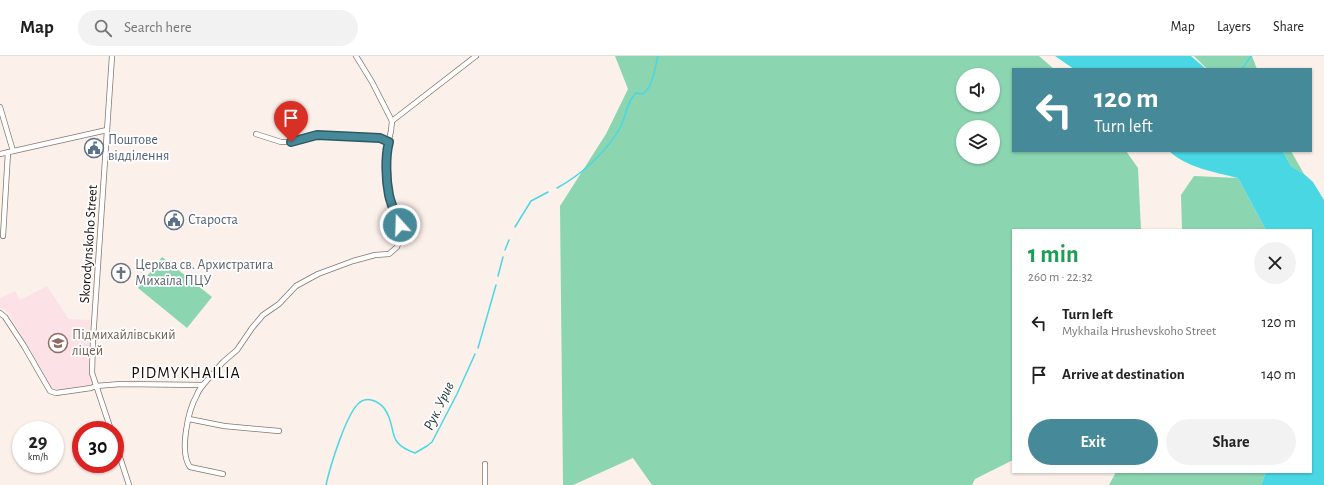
<!DOCTYPE html>
<html lang="en">
<head>
<meta charset="utf-8">
<style>
	body { margin:0; font-family:"Alegreya Sans",sans-serif; background:#f2f2f2; color:#222; height:100vh; display:flex; flex-direction:column; font-size:15px; white-space:nowrap }
	* { box-sizing:border-box; margin:0 }
	p { font-size:13px; color:#767676 }
	.icon { flex:none; width:22px; height:22px; fill:none; stroke:currentColor; stroke-width:2; stroke-linecap:round; stroke-linejoin:round }
	.map { position:relative; flex:1; overflow:hidden }
	.drawer { position:absolute; left:1012px; top:173px; width:300px; height:244px; display:flex; flex-direction:column; background:#fff; border-radius:0px; box-shadow:0 1px 3px #0004 }
	.drawer>* { flex:none }
	.top-card { position:absolute; left:1012px; top:12px; width:300px; height:84px; border-radius:0px; box-shadow:0 1px 3px #0004; background:#468999; color:#fff; overflow:hidden }
	.fabs { position:absolute; left:956px; top:12px; display:grid; gap:8px }
	.fabs a { display:grid; place-items:center; width:44px; height:44px; border-radius:50%; background:#fff; box-shadow:0 1px 3px #0004; font-size:20px }
	.speed { position:absolute; left:12px; top:365px; display:flex; gap:8px; font-size:20px; font-weight:700; text-align:center }
	.speed>* { display:grid; place-content:center; width:52px; height:52px; border-radius:50%; background:#fff; box-shadow:0 1px 3px #0004; line-height:1 }
	.speed small { font-size:10px; font-weight:400 }
	.speed .limit { border:6px solid #d22; background:#fff; color:#111 }
	.pin { position:absolute; display:grid; place-items:center; width:34px; height:34px; color:#fff; margin:-41px -17px; border-radius:50% 50% 50% 0; rotate:-45deg; box-shadow:0 0 4px #0007 }
	.pin .icon { rotate:45deg }
	.me { position:absolute; width:44px; margin:-22px; rotate:340deg; stroke-linejoin:round; filter:drop-shadow(0 0 3px #0008) }
	.turn { display:flex; align-items:center; gap:14px; height:84px; padding:0 16px; font-size:18px }
	.turn .icon { width:52px; height:52px; stroke-width:2.5 }
	.turn b { display:block; font-size:28px; line-height:34px }
	.round { display:grid; place-items:center; flex:none; width:42px; height:42px; border-radius:21px; background:#f2f2f2 }
	.overview { display:flex; align-items:center; justify-content:space-between; height:68px; padding:0 16px }
	h1 { font-size:24px; font-weight:600; line-height:30px; color:#1e9e55 }
	.action { display:flex; gap:8px; margin-top:auto; padding:8px 16px }
	.action a { flex:1; height:46px; border-radius:24px; background:#468999; color:#fff; font-size:16px; font-weight:600; line-height:46px; text-align:center }
	.action a+a { background:#f2f2f2; color:#222 }
	ul { padding:0; list-style:none }
	li { display:flex; align-items:center; gap:12px; height:52px; padding:0 16px }
	li div { flex:1 }
	li b { display:block; font-size:15px }
	li em { font-style:normal }
	header { display:flex; align-items:center; gap:24px; box-sizing:border-box; height:56px; padding:0 20px; background:#fff; border-bottom:1px solid #e0e0e0 }
	header strong { font-size:19px }
	nav { display:flex; gap:22px; margin-inline-start:auto; font-size:14px }
	.search { width:280px; height:36px; background:#f2f2f2; display:flex; align-items:center; gap:10px; box-sizing:border-box; padding:0 14px; border-radius:22px; color:#767676; font-size:15px }
	.map>svg:first-child { display:block }
	.education { fill:#fce1e6 }
	.green { fill:#8bd5b1; fill-rule:evenodd }
	.water { fill:#49d8e3 }
	.lines { fill:none; stroke-linecap:round; stroke-linejoin:round }
	.stream { stroke:#49d8e3; stroke-width:1.5 }
	.minor-casing { stroke:#86756d; stroke-width:6 }
	.minor { stroke:#fff; stroke-width:4.5 }
	.route-casing { stroke:#2e5963; stroke-width:10 }
	.route { stroke:#468999; stroke-width:7 }
	.labels { text-anchor:middle; dominant-baseline:central; stroke-width:3.5; stroke-linejoin:round; paint-order:stroke }
	.service-label { font-size:14px; fill:#4e5e75; stroke:#fff; text-anchor:start }
	.street-label { font-size:14px; fill:#100a07; stroke:#fff }
	.worship-label { font-size:14px; fill:#5b616d; stroke:#fff; text-anchor:start }
	.education-label { font-size:14px; fill:#785e54; stroke:#fff; text-anchor:start }
	.water-label { font-size:15px; font-style:italic; fill:#21393b; stroke:#fff }
	.quarter-label { font-size:16px; letter-spacing:1px; fill:#100a07; stroke:#fff }
</style>
</head>
<body>
<header>
<strong>Map</strong>
<div class="search"><svg class="icon" aria-label="search" viewBox="0 0 24 24"><circle cx="10" cy="10" r="6"/><path d="M15 15l6 6"/></svg>Search here</div>
<nav><a>Map</a><a>Layers</a><a>Share</a></nav>
</header>
<div class="map">
<svg width="1324" height="429" viewBox="0 0 1324 429">
	<rect width="100%" height="100%" fill="#fcf0eb"/>
	<!-- education -->
	<polygon class="education" points="47,230 69,263 90,264 89,310 93,329 56,335 51,332 9,258 4,253 0,252 0,242 15,235 20,244"/>
	<!-- green -->
	<g class="green">
		<path d="M615,0h424l15,13h-41v82h113l12,17 3,62h-128v230l-38,19 -3,6h-320l-19,-27 -60,27h-10l-3,-279 46,-72 22,-45zM963,19h30v30h-30zM963,71h30v30h-30z"/>
		<polygon points="1194,0 1252,0 1257,13 1207,13"/>
		<polygon points="1283,95 1291,95 1304,118 1291,110"/>
		<polygon points="1194,120 1238,122 1266,174 1182,174 1181,139"/>
		<polygon points="162,201 212,241 187,272 138,232"/>
		<polygon points="1116,416 1266,416 1261,429 1109,429"/>
	</g>
	<!-- water -->
	<g class="water">
		<polygon points="1055,0 1191,0 1206,13 1074,13"/>
		<path d="M1169,95h114l8,15 13,8 9,8 11,18v285h-63l5,-13h45v-242h-45l-28,-52c-23,-6 -51,-10 -69,-27z"/>
	</g>
	<g class="lines">
		<!-- stream -->
		<g class="stream">
			<polyline points="1242,13 1251,0"/>
			<path d="M557,132c24,-13 51,-37 64,-62 5,-10 6,-25 15,-33l7,1c10,-7 12,-27 15,-38"/>
			<polyline points="515,171 531,145 548,136"/>
			<polyline points="505,194 509,184"/>
			<polyline points="498,220 503,201"/>
			<polyline points="478,292 496,229"/>
			<path d="M326,429c4,-18 20,-71 33,-82 8,-7 19,-2 25,5 15,21 0,34 31,45l12,-7 5,-4 25,-48 18,-40"/>
		</g>
		<defs>
			<g id="minor">
				<polyline points="0,51 13,95"/>
				<polyline points="392,65 476,0"/>
				<polyline points="256,78 281,86 291,86 317,79 380,82 389,86"/>
				<polyline points="0,98 107,74"/>
				<polyline points="3,180 8,96"/>
				<polyline points="0,257 5,261 24,290 50,335 56,337 91,332 96,330 121,328 203,329 223,306 237,294 252,272 263,259 279,248 296,230 318,218 353,205 375,199 389,198 397,191 402,176 389,140 387,123 387,92 391,75 392,65 372,26 356,0"/>
				<path d="M203,329c-2,3 -5,6 -6,10 -9,15 -18,57 -7,72l33,7"/>
				<polyline points="189,363 224,370 279,375"/>
				<polyline points="111,374 92,317 93,283 112,0"/>
				<polyline points="115,386 129,429"/>
				<polyline points="485,429 485,408"/>
			</g>
		</defs>
		<!-- minor casing -->
		<use href="#minor" class="minor-casing"/>
		<!-- minor -->
		<use href="#minor" class="minor"/>
	</g>
	<g class="lines">
		<defs>
			<path id="route" d="M291,86l26,-7 63,3 9,4c-4,15 -3,38 0,53 2,10 7,20 11,30"/>
		</defs>
		<!-- route casing -->
		<use href="#route" class="route-casing"/>
		<!-- route -->
		<use href="#route" class="route"/>
	</g>
	<!-- icons -->
	<defs>
		<symbol id="civic-ring" viewBox="-11 -11 22 22"><circle r="9.5" fill="#fff" stroke="#5c6f8a" stroke-width="1.5"/><path d="M-.6-6.5H3V-4.5H.6V-3L4-1V1h2V6H-6V1h2V-1L-.6-3ZM-1.2 2.5V6h2.4V2.5Z" fill="#5c6f8a"/></symbol>
		<symbol id="church-ring" viewBox="-11 -11 22 22"><circle r="9.5" fill="#fff" stroke="#6b7280" stroke-width="1.5"/><path d="M-1.2-6h2.4v3.5h3.3v2.4h-3.3V6h-2.4V-.1h-3.3v-2.4h3.3Z" fill="#6b7280"/></symbol>
		<symbol id="school-ring" viewBox="-11 -11 22 22"><circle r="9.5" fill="#fff" stroke="#8d6e63" stroke-width="1.5"/><path d="M0-5L7-2L0 1L-7-2ZM-4 1L0 2.5L4 1V4Q0 6-4 4Z" fill="#8d6e63"/></symbol>
	</defs>
	<g fill-rule="evenodd">
		<use href="#civic-ring" x="83" y="81" width="22" height="22"/>
		<use href="#civic-ring" x="163" y="153" width="22" height="22"/>
		<use href="#church-ring" x="110" y="206" width="22" height="22"/>
		<use href="#school-ring" x="47" y="276" width="22" height="22"/>
	</g>
	<g class="labels">
		<!-- service labels -->
		<g class="service-label">
			<text x="108" y="84">Поштове<tspan x="108" dy="16">відділення</tspan></text>
			<text x="188" y="164">Староста</text>
		</g>
		<!-- street labels -->
		<g class="street-label">
			<text transform="translate(89 188) rotate(-86)">Skorodynskoho Street</text>
		</g>
		<!-- worship labels -->
		<g class="worship-label">
			<text x="135" y="209">Церква св. Архистратига<tspan x="135" dy="16">Михаїла ПЦУ</tspan></text>
		</g>
		<!-- education labels -->
		<g class="education-label">
			<text x="72" y="279">Підмихайлівський<tspan x="72" dy="16">ліцей</tspan></text>
		</g>
		<!-- water labels -->
		<g class="water-label">
			<text transform="translate(439 350) rotate(-64)">Рук. Урив</text>
		</g>
		<!-- quarter labels -->
		<g class="quarter-label">
			<text x="186" y="317">PIDMYKHAILIA</text>
		</g>
	</g>
</svg>
<div class="fabs">
<a><svg class="icon" aria-label="sound" viewBox="0 0 24 24"><path d="M4 9h4l5-4v14l-5-4H4zM17 9q2 3 0 6"/></svg></a>
<a><svg class="icon" aria-label="layers" viewBox="0 0 24 24"><path d="M12 4l9 5-9 5-9-5zM3 14l9 5 9-5"/></svg></a>
</div>
<div class="speed"><div>29<small>km/h</small></div><div class="limit">30</div></div>
<div class="pin" style="left:291px;top:86px;background:#d93025"><svg class="icon" aria-label="arrive" viewBox="0 0 24 24"><path d="M6 21V4h12l-3 4 3 4H6"/></svg></div>
<svg class="me" style="left:400px;top:169px" viewBox="-20 -20 40 40"><circle r="17" fill="#468999" stroke="#fff" stroke-width="3"/><path d="M0-11L8 9 0 5-8 9z" fill="#fff"/></svg>
<div class="top-card">
<div class="turn"><svg class="icon" aria-label="left" viewBox="0 0 24 24"><path d="M17 20v-9H6M10 6l-5 5 5 5"/></svg><div><b>120 m</b>Turn left</div></div>
</div>
<section class="drawer">
<div class="overview"><div><h1>1 min</h1><p>260 m · 22:32</p></div><a class="round"><svg class="icon" aria-label="close" viewBox="0 0 24 24"><path d="M6 6l12 12M18 6L6 18"/></svg></a></div>
<ul>
<li><svg class="icon" aria-label="left" viewBox="0 0 24 24"><path d="M17 20v-9H6M10 6l-5 5 5 5"/></svg><div><b>Turn left</b><p>Mykhaila Hrushevskoho Street</p></div><em>120 m</em></li>
<li><svg class="icon" aria-label="arrive" viewBox="0 0 24 24"><path d="M6 21V4h12l-3 4 3 4H6"/></svg><div><b>Arrive at destination</b></div><em>140 m</em></li>
</ul>
<div class="action"><a>Exit</a><a>Share</a></div>
</section>
</div>
</body>
</html>
